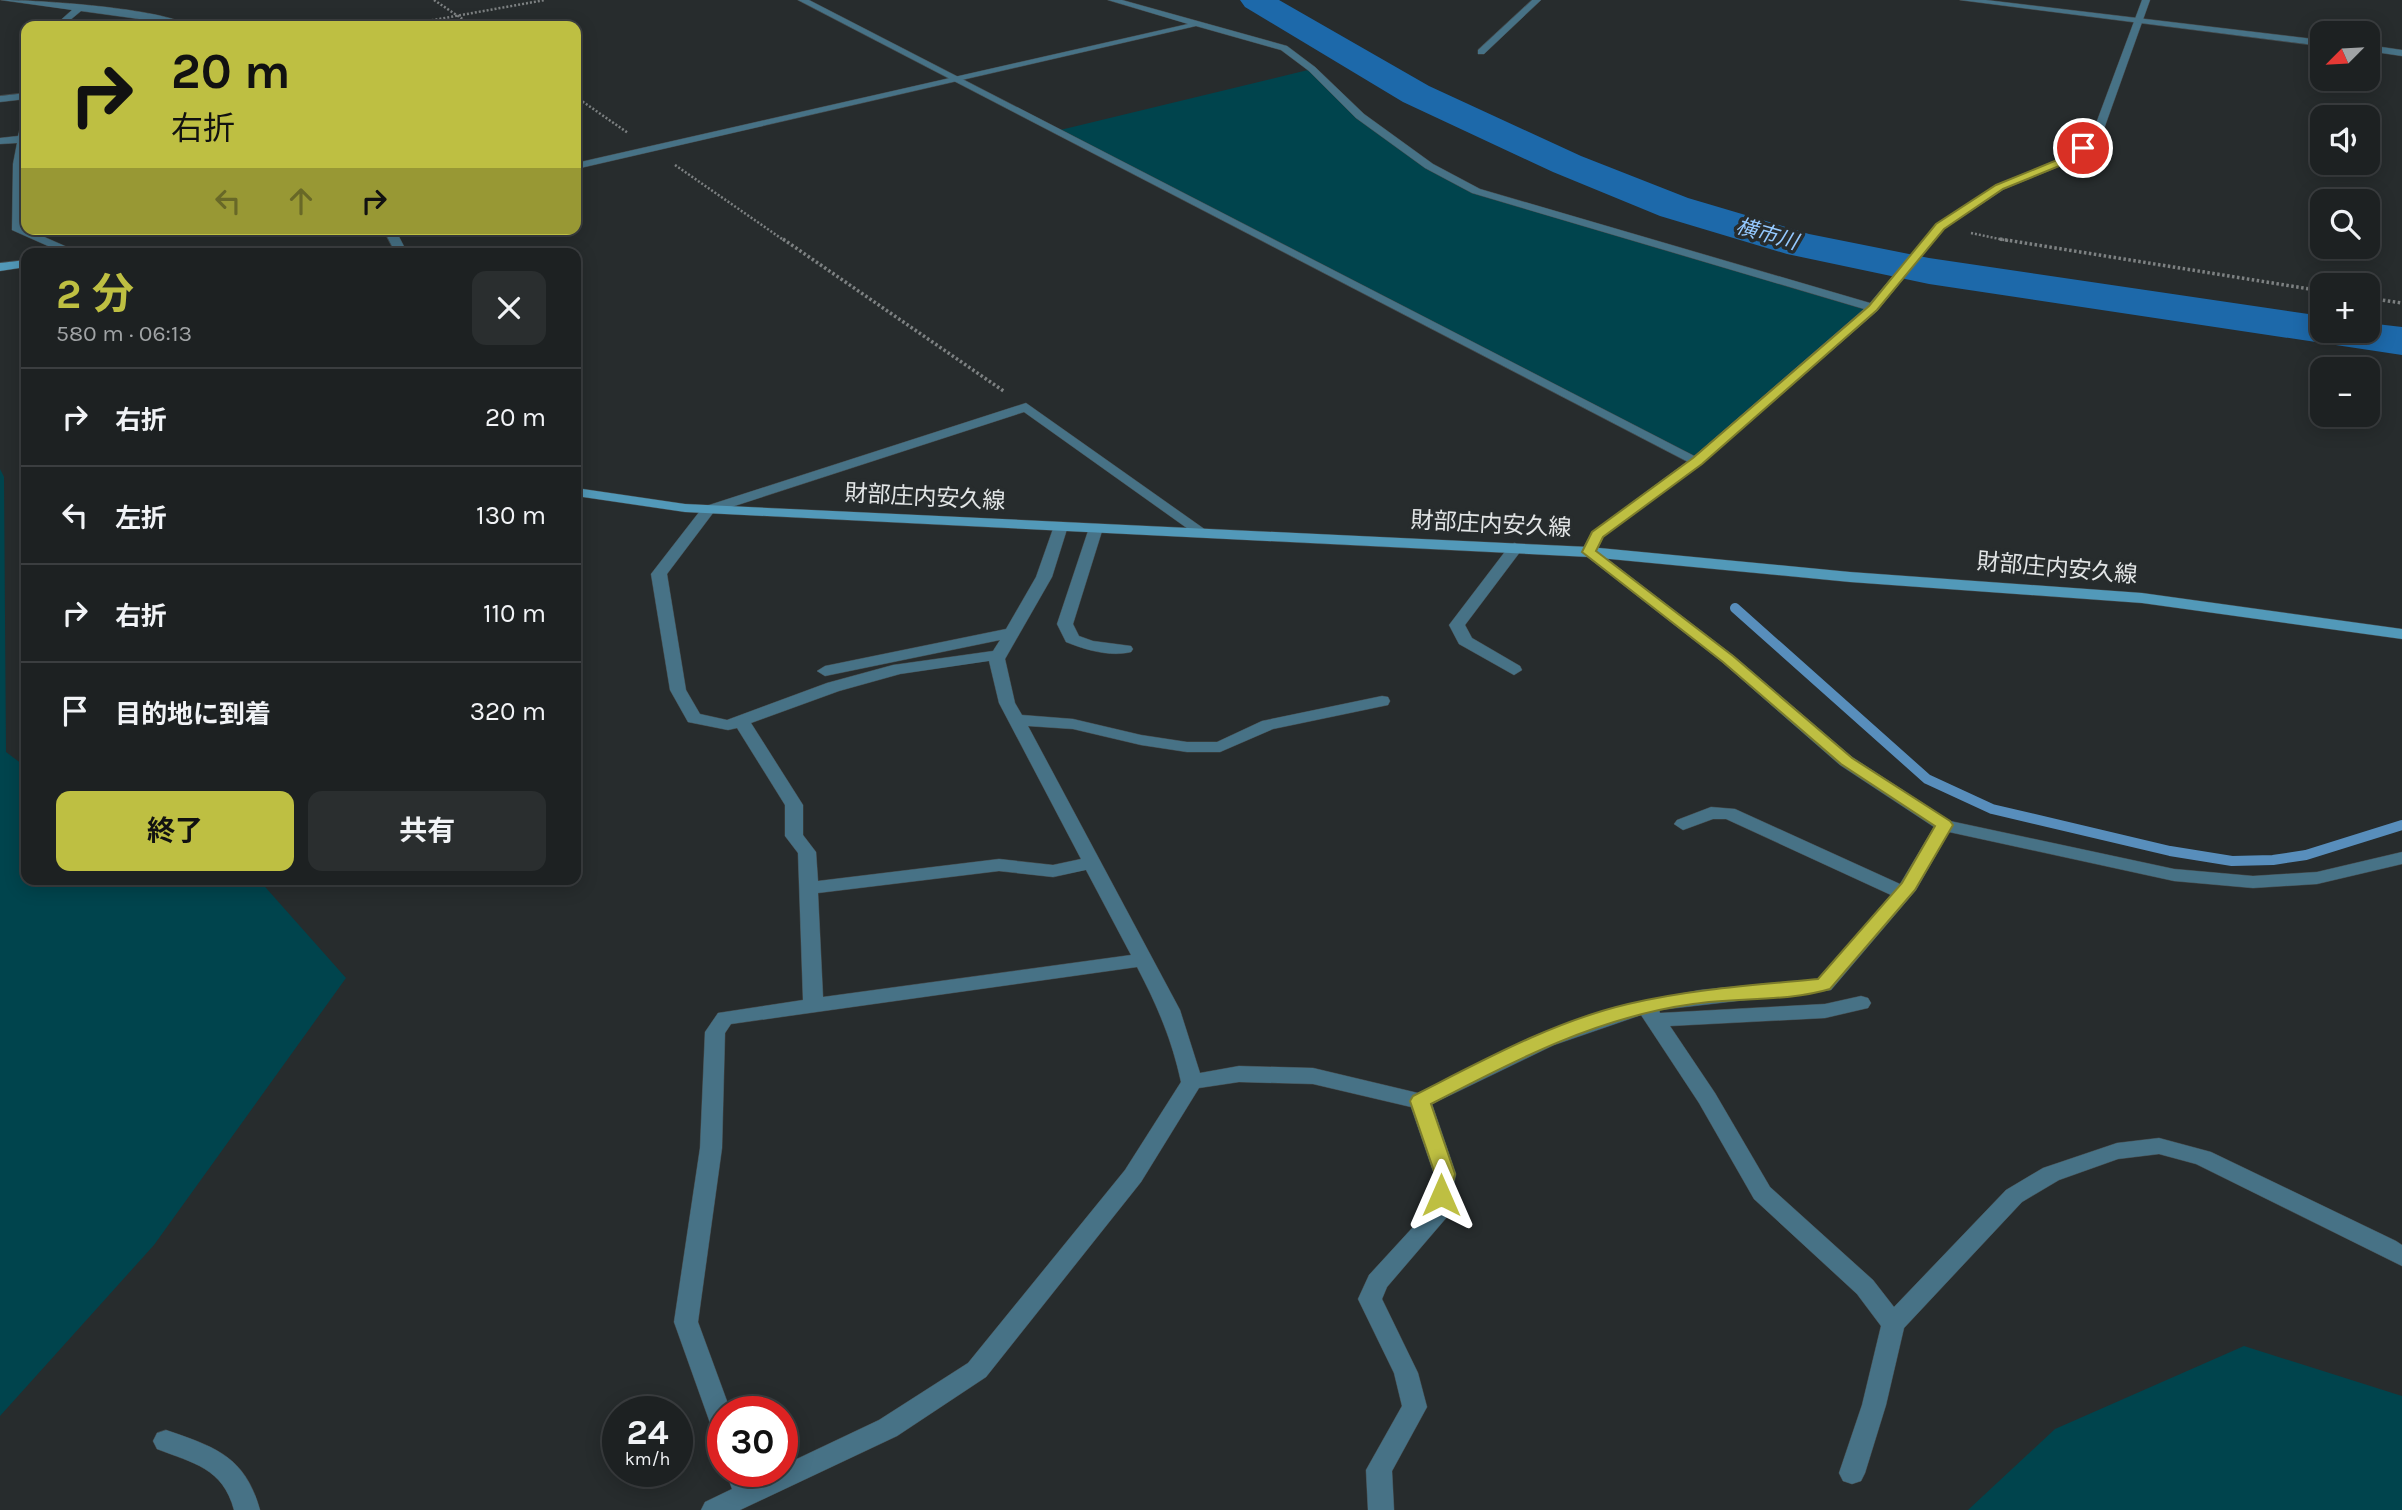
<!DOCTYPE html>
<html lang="ja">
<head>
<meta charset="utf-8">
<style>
	body { margin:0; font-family:Karla,"Noto Sans JP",sans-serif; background:#2a2e2f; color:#f1f3f6; height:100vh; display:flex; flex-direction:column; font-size:26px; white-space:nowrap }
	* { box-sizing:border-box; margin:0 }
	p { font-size:23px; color:#a0a3a5 }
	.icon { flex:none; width:38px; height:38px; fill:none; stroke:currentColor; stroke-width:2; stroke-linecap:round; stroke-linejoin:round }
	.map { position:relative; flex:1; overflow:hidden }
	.sheet { position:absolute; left:21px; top:248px; width:560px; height:637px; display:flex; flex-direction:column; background:#1d2122; border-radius:14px; box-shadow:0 4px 18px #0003,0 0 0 2px #3b3e40 }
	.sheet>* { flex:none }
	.hud { position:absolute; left:21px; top:21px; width:560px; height:214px; border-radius:14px; box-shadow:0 4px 18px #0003,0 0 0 2px #3b3e40; background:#bebf42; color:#111; overflow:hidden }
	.needle { width:46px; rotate:246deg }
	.controls { position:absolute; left:2310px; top:21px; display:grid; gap:14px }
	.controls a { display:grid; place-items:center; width:70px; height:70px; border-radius:14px; background:#1d2122; box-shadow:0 4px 18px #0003,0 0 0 2px #3b3e40; font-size:35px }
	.speed { position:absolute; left:602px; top:1396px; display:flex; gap:14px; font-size:35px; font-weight:700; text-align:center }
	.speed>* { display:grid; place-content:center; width:91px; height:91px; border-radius:50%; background:#1d2122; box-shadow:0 4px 18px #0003,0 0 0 2px #3b3e40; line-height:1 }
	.speed small { font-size:18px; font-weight:400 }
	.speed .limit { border:10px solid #d22; background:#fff; color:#111 }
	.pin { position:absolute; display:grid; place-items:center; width:60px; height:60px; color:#fff; margin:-30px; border:4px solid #fff; border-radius:50%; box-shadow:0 2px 7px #0007 }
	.me { position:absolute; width:77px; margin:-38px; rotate:0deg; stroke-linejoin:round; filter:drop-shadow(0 0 5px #0008) }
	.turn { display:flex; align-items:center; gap:24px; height:147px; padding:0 35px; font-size:32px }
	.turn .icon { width:91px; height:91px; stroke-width:2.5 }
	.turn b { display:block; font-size:49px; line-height:60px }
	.lanes { display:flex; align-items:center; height:66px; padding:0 35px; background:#0003; justify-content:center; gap:35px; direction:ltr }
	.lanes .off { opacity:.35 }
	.round { display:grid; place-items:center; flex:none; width:74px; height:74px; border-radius:14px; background:#2a2e2f }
	.head { display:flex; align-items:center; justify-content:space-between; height:119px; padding:0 35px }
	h1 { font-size:42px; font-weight:700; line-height:52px; color:#bebf42 }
	.primary-button { display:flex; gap:14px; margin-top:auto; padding:14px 35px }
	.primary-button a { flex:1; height:80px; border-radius:14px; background:#bebf42; color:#111; font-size:28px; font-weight:700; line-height:80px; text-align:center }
	.primary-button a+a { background:#2a2e2f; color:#f1f3f6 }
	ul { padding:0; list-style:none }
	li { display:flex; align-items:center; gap:21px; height:98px; padding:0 35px; border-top:2px solid #3b3e40 }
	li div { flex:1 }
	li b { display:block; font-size:26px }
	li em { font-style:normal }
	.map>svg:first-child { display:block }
	.green { fill:#00444d }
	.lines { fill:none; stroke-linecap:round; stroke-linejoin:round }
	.stream { stroke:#588ebc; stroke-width:10 }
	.river { fill:#1d69aa; fill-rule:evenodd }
	.minor-casing { stroke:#454a4b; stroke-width:1 }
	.tertiary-casing { stroke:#454a4b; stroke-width:1 }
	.secondary-casing { stroke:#454a4b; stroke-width:1 }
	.path-far1 { stroke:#7d8182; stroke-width:2.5; stroke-dasharray:2 2; stroke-linecap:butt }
	.path { stroke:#7d8182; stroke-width:3.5; stroke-dasharray:2.5 2.5; stroke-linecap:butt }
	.minor { fill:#477286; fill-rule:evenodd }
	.tertiary { fill:#477286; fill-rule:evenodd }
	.secondary { fill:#5299b9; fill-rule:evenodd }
	.route { fill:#bebf42; stroke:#7c7c2b; stroke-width:2 }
	.labels { text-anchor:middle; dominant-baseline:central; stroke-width:7; stroke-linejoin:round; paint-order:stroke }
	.far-water-label { font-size:21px; font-style:italic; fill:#95c9ff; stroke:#272c2d }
	.street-label { font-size:23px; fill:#e2e5e6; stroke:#272c2d }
</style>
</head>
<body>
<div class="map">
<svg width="2402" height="1510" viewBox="0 0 2402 1510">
	<rect width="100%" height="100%" fill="#272c2d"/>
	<!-- green -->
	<g class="green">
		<path d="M1312,69c50,49 102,90 164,122l397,117 -176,153 -641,-330z"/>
		<polygon points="0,469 4,477 6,752 26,767 26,880 259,880 346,978 154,1245 0,1416"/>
		<polygon points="2244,1346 2402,1396 2402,1510 1968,1510 2055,1429"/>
	</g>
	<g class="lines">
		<!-- stream -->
		<polyline class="stream" points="1735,608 1927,779 1992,809 2170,851 2232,861 2273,860 2306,855 2402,825"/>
		<!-- river -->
		<polygon class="river" points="1240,0 1279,0 1429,86 1581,156 1688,198 1809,234 1929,258 2322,316 2322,331 2368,331 2368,323 2402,327 2402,355 1929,284 1787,254 1660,216 1553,172 1403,102 1245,7"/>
		<defs>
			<g id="minor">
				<path d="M1,0c37,0 161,8 189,26l-109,-15 -18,15h-9l18,-16z"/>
				<path d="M1108,0h14l165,46 28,21 49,47 69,50 47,25 390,114 66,-78 60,-40 71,-29 24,-19 51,-137h8l-50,140 -25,20 -71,29 -60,40 -67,82 -175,153 -99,73 -6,14 137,105 118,101 98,64 224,48 79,7 64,-4 85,-20v12l-85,20 -64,4 -79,-7 -225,-49 -33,58 -85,100 -172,20 1,3 165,-9 36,-8 7,2 3,5 -3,5 -43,10 -155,8 45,67 55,94 103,93 21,27 112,-117 37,-22 74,-25 42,-5 52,14 185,89 6,4v21l-206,-102 -37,-10 -41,5 -59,21 -37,22 -118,126 -18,77 -21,68 -4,8 -9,3 -9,-3 -4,-8 23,-68 19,-79 -24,-32 -103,-95 -55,-96 -58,-88 -87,30 -122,59 24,70 -9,43 -60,70 -5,12 36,74 9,34 -35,64 2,39h-26l-2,-40 36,-64 -8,-33 -36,-74 11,-24 56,-61 9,-40 -23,-67 -98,-23 -74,-2 -40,6 -58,94 -155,195 -89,59 -157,74h-39l4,-8 27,-13 -6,-17h26l2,7 15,-7h13v-6l97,-46 89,-57 157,-193 56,-88c-9,-42 -24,-77 -44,-115l-406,57 -6,9 -3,115 -24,174 33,90h-8v25l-9,-3 -40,-112 26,-174 5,-116 13,-19 85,-13 -5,-147 -13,-17v-31l-48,-77 -9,2 -40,-8 -18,-32 -19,-116 52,-67 323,-104 184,130 -2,3h-10l-174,-124 -311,101 -46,61 19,116 14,24 27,6 100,-37 66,-18 100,-14 7,-11 -175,36 -8,-5 8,-5 181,-37 30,-52 18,-51 7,-4 7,4 -16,51 -47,82 10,44 7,12 51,4 68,16 46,7h30l45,-21 120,-25 6,1 2,4 -2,4 -115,24 -53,23h-33l-46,-7 -68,-16 -45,-3 152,284 20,63 39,-7 74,2 105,25 121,-59 81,-28 80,-16 118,-11 73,-84 -165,-76h-13l-30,11 -9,-6 3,-4 34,-13 24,2 165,75 34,-57 -94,-62 -118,-103 -141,-110 11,-20 100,-74 172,-149 -392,-116 -47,-25 -69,-50 -47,-47 -28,-21 -85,-24 -620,143v-6l612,-139zM989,661l10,42 82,156 -28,6 -54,-6 -181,22 -2,-29 -13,-17v-30l-52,-82 88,-32 61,-17zM1086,870l45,85 -308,42 -5,-104 181,-22 54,6z"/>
				<polygon points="1532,0 1541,0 1484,54 1478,54 1478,50"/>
				<polygon points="26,93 26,99 0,102 0,96"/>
				<polygon points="26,121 24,228 83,254 66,254 12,230 13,164 17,143 0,144 0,138 18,136 21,124"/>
				<polygon points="383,229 395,229 408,254 396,254"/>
				<path d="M1096,524l7,4 -30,96 6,12 14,5 38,5 2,3 -2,3c-21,5 -45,-2 -65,-10l-9,-18 32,-96z"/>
				<polygon points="1515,543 1523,548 1465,625 1472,638 1520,666 1522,670 1514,675 1459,644 1449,625 1510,545"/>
				<path d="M166,1430c49,17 79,26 94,80h-26c-11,-42 -41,-47 -77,-61l-4,-8 4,-8z"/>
			</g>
			<g id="tertiary">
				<polygon points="798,0 809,0 1704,461 1702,464 1692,464"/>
				<polygon points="1960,0 1986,0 2322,40 2322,46"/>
				<polygon points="2368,45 2402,50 2402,56 2368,51"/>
			</g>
			<g id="secondary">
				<polygon points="26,260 26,267 0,271 0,263"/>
				<polygon points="576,488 685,504 1589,547 1850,572 2142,593 2402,629 2402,639 2142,603 1850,582 1589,557 685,512 576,496"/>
			</g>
		</defs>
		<!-- minor casing -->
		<use href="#minor" class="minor-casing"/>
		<!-- tertiary casing -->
		<use href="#tertiary" class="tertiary-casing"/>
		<!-- secondary casing -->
		<use href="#secondary" class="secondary-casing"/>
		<!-- path-far1 -->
		<g class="path-far1">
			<polyline points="434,0 473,26"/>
			<polyline points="400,26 545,0"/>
			<polyline points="576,97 628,133"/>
			<polyline points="675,165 785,241"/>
			<polyline points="1971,233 2009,241"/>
		</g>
		<!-- path -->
		<g class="path">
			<polyline points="783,239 1005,392"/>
			<polyline points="2000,239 2322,291"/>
			<polyline points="2368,298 2402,303"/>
		</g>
		<!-- minor -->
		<use href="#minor" class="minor"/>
		<!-- tertiary -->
		<use href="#tertiary" class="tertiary"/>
		<!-- secondary -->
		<use href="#secondary" class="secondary"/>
	</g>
	<!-- route -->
	<path class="route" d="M2080,146l8,2 -14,12 -71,29 -59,40 -67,81 -175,154 -99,73 -7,14 137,105 119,102 98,63 3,4 -38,65 -85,99c-43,13 -93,8 -137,15 -95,13 -178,56 -262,100l24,70 -7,27h-14l-3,-6 4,-21 -25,-73 3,-5c69,-35 139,-74 215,-92 63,-15 127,-19 190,-25l84,-96 33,-57 -94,-62 -118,-102 -141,-110 10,-20 101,-74 176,-152 67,-82 60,-39 71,-29z"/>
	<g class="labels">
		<!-- far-water labels -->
		<g class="far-water-label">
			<text transform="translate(1767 234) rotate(16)">横市川</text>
		</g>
		<!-- street labels -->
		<g class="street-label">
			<text transform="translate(925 497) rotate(3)">財部庄内安久線</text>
			<text transform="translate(1491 524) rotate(3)">財部庄内安久線</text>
			<text transform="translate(2057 568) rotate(5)">財部庄内安久線</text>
		</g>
	</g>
</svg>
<div class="controls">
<a><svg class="needle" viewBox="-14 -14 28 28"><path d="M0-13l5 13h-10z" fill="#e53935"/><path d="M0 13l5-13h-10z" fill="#a0a3a5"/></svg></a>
<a><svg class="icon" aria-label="sound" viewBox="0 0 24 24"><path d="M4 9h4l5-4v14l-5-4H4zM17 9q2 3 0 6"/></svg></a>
<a><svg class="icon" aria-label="search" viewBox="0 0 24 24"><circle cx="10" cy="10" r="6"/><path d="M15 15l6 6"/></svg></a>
<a>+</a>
<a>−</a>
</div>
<div class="speed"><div>24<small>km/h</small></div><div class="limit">30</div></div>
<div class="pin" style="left:2083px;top:148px;background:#d93025"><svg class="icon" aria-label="arrive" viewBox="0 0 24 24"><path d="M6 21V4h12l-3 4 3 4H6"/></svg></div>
<svg class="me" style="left:1441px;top:1195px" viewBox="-20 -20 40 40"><path d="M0-17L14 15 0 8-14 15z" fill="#bebf42" stroke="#fff" stroke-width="4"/></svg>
<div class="hud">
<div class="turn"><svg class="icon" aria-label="right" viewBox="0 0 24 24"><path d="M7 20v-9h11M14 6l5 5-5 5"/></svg><div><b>20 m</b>右折</div></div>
<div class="lanes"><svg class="icon off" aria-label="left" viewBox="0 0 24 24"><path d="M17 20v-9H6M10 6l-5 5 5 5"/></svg><svg class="icon off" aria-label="ahead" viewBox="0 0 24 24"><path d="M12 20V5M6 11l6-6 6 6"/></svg><svg class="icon" aria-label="right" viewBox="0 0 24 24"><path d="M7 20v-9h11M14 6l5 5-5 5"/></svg></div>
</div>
<section class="sheet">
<div class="head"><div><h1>2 分</h1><p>580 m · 06:13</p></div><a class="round"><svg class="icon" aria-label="close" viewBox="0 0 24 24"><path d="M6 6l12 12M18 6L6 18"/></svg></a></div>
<ul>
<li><svg class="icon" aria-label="right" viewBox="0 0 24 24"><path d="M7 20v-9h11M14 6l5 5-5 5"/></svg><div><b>右折</b></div><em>20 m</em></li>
<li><svg class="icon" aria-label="left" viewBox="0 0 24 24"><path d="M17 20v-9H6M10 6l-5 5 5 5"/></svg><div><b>左折</b></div><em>130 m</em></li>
<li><svg class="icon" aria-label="right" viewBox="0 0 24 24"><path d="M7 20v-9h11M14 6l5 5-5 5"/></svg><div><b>右折</b></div><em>110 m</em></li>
<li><svg class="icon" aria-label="arrive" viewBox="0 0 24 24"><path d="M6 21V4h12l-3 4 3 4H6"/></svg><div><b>目的地に到着</b></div><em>320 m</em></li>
</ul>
<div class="primary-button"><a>終了</a><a>共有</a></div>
</section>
</div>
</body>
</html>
